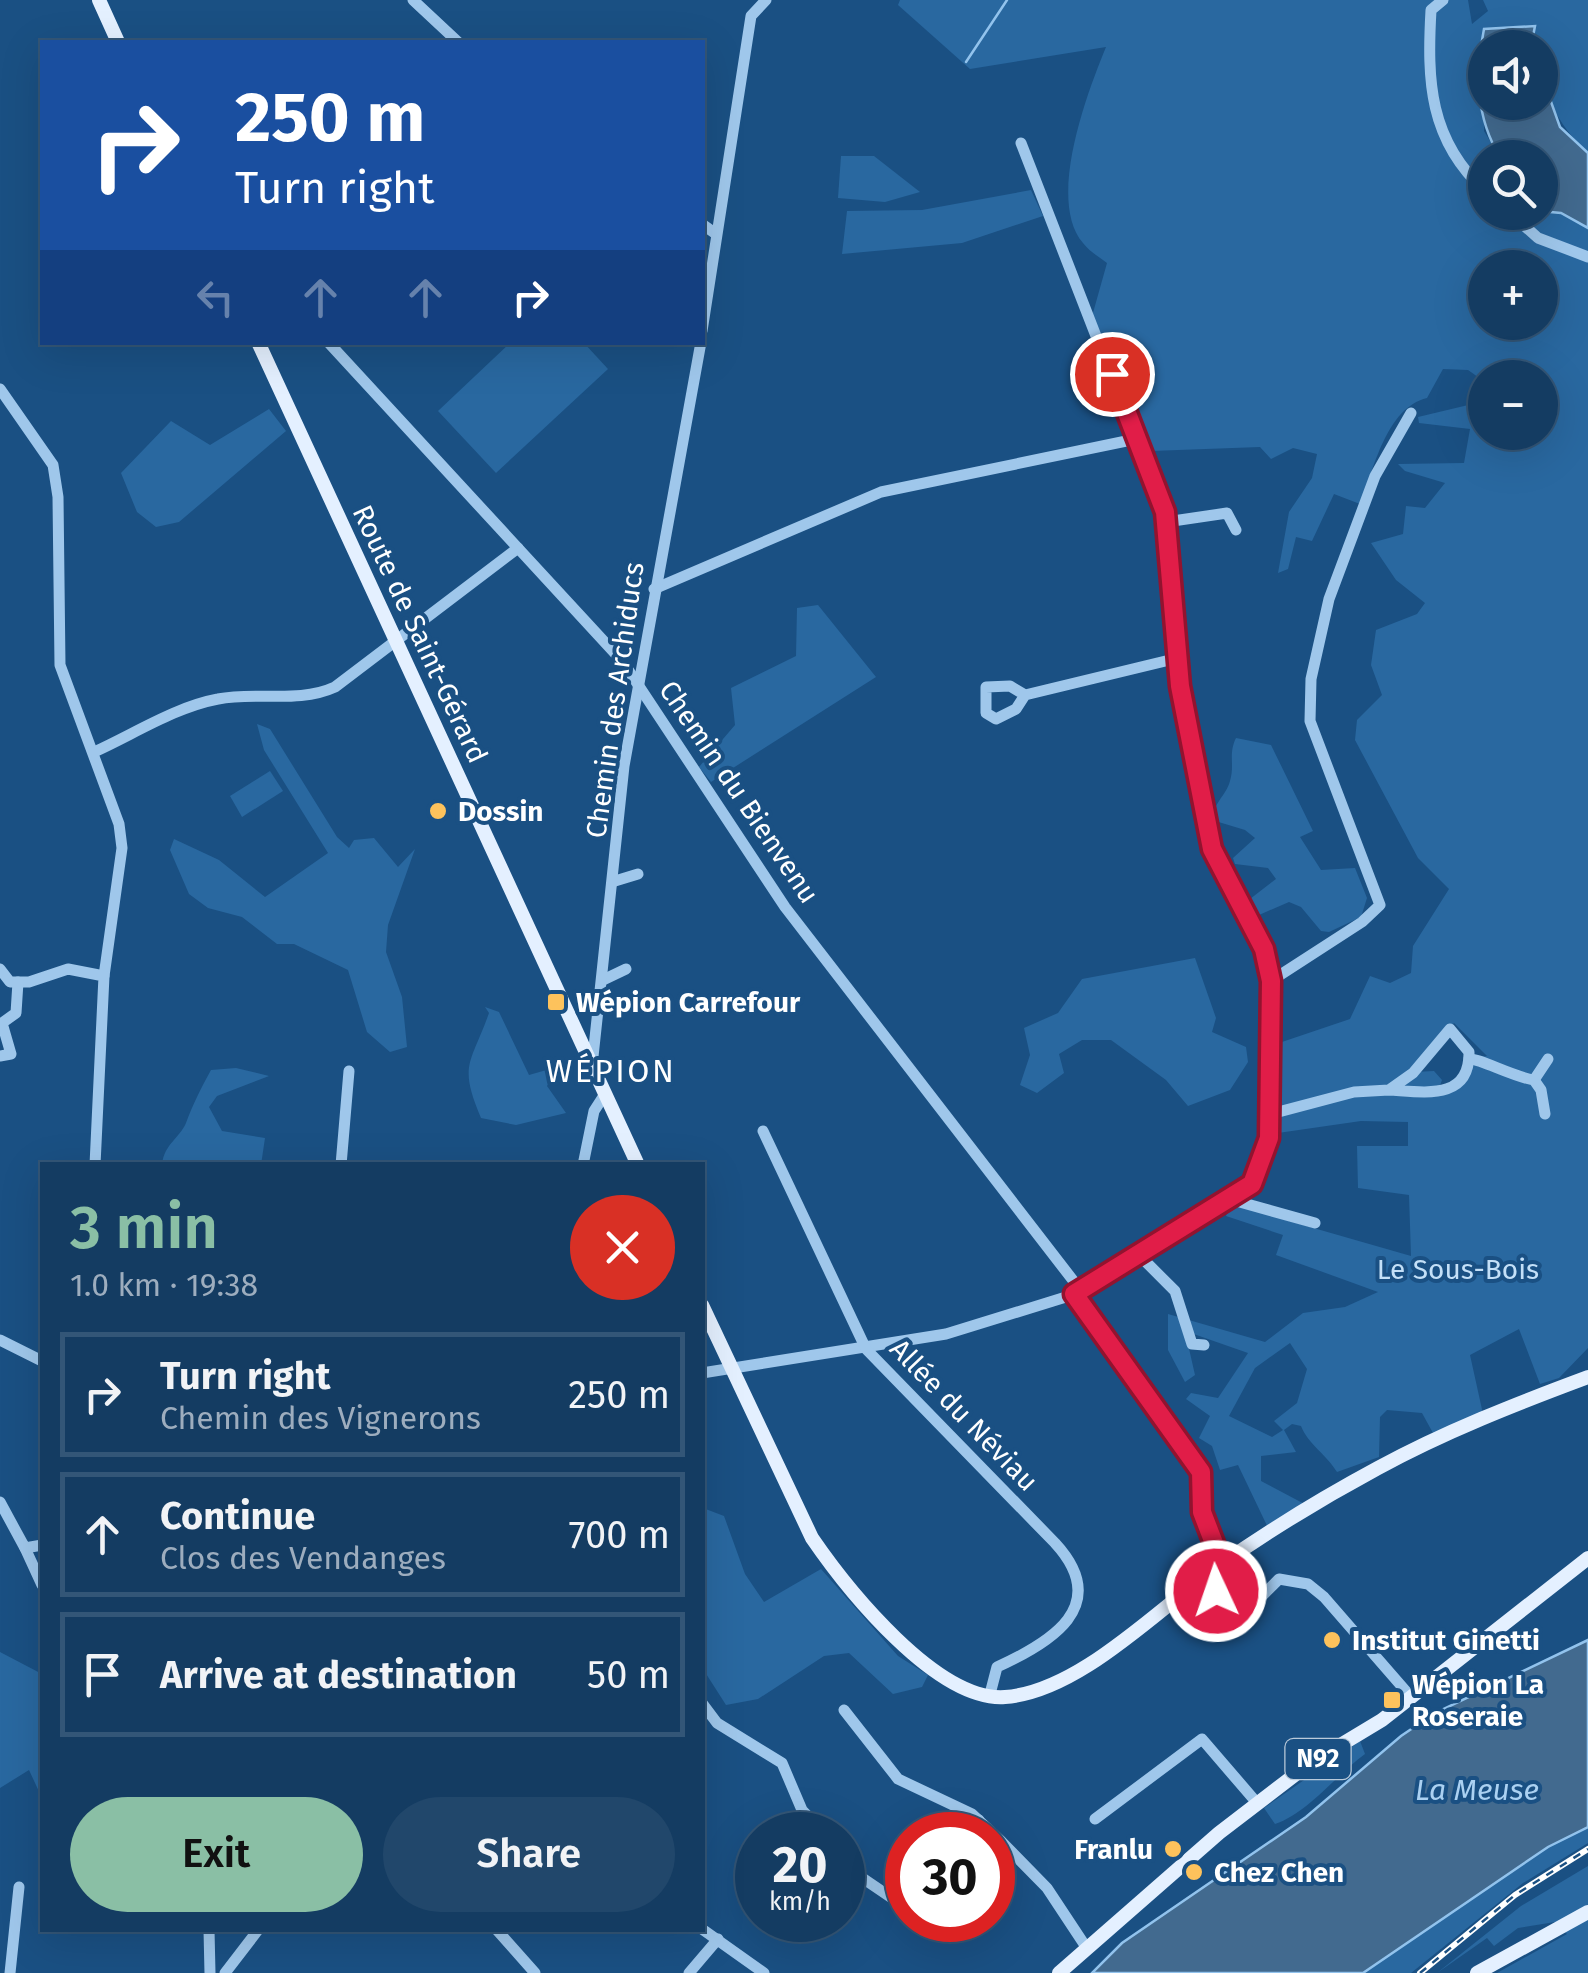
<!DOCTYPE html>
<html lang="en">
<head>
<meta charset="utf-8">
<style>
	body { margin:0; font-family:"Fira Sans",sans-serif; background:#21476b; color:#f1f3f6; height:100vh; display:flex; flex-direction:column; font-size:38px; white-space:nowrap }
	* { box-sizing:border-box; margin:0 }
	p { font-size:32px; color:#9dadbe }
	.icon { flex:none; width:55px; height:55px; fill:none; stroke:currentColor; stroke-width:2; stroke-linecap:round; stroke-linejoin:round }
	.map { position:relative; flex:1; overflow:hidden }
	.panel { position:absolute; left:40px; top:1162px; width:665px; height:770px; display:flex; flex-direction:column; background:#143c62; border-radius:0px; box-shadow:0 10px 40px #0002,0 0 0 2px #335677 }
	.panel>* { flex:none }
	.hud { position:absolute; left:40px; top:40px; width:665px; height:305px; border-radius:0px; box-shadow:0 10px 40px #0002,0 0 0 2px #335677; background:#1a4fa0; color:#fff; overflow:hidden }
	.buttons { position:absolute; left:1468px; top:30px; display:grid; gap:20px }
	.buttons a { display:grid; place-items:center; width:90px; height:90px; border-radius:50%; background:#143c62; box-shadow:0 10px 40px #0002,0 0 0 2px #335677; font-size:50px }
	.speed { position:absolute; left:735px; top:1812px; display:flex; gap:20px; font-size:50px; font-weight:700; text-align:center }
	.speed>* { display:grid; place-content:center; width:130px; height:130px; border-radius:50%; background:#143c62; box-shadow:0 10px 40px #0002,0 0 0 2px #335677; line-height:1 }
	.speed small { font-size:25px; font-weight:400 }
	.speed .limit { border:15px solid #d22; background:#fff; color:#111 }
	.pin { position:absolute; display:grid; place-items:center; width:85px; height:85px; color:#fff; margin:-42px; border:5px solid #fff; border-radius:50%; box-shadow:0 2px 10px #0007 }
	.me { position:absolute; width:110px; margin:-55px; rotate:357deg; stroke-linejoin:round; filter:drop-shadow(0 0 8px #0008) }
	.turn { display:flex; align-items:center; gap:35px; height:210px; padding:0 30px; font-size:45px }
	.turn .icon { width:130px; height:130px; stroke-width:2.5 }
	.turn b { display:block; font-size:70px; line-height:85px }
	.lanes { display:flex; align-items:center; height:95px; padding:0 30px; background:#0003; justify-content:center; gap:50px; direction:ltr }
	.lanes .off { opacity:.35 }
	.round { display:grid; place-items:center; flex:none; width:105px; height:105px; border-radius:52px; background:#21476b }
	.headline { display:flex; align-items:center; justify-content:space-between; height:170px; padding:0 30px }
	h1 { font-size:60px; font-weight:600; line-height:75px; color:#8abfa5 }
	.action { display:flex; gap:20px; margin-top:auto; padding:20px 30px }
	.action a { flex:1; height:115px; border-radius:60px; background:#8abfa5; color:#111; font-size:40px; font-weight:600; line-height:115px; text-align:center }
	.action a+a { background:#21476b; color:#f1f3f6 }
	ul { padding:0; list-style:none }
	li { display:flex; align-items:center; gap:30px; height:125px; margin:0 20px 15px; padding:0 10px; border:5px solid #335677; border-radius:0px }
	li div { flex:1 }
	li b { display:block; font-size:38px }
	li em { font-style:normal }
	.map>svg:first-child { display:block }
	.green { fill:#2968a0; fill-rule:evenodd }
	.water { fill:#426a8f; stroke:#92c3ed; stroke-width:2.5 }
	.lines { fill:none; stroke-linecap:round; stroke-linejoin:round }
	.stream { stroke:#92c3ed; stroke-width:2.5 }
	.minor { stroke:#9fc7eb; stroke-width:11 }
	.major { stroke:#e4f0ff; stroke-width:14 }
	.rail-casing { stroke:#fff; stroke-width:6 }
	.rail { stroke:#1a5083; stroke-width:2.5; stroke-dasharray:8; stroke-linecap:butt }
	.route-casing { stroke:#92132f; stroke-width:25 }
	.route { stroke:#e11d48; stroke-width:18 }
	.poi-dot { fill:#fdc25c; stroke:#1a5083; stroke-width:4 }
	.labels { text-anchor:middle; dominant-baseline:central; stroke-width:8; stroke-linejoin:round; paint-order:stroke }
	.shield { fill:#1a5083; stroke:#bacada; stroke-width:2.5 }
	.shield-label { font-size:25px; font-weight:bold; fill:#fff }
	.street-label { font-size:28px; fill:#fff; stroke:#1a5083 }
	.poi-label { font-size:28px; font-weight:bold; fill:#fff; stroke:#1a5083; text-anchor:start }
	.park-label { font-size:28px; fill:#c4e0f8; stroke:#1a5083 }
	.water-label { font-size:30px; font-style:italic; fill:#abd1f2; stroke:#1a5083 }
	.quarter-label { font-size:32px; letter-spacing:2.5px; fill:#fff; stroke:#1a5083 }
</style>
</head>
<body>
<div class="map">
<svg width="1588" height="1973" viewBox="0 0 1588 1973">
	<rect width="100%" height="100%" fill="#1a5083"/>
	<!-- green -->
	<g class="green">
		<path d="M900,0h568l4,24 16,-13 -5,-11h105v153c-31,-29 -48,-62 -48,-105l-10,-4 4,-18 -50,4v101l16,26 -15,1v54l76,1 27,15v1120l-29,30 -19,6 -21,-55 -49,26 13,59 -50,19 -11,-20 -35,-3 -7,7 -1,40 -42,15c-10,-17 -29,-28 -36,-46l-9,-2 -8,6 12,22 -35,4v25l51,27 -41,26 -33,-69 -18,5 -8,-24 -13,-8 11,-22 -24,-17 5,-6 27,5 30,-45 -63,-22 10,44 -10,7 -17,-32v-36l97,28 38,-29 42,-6 33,-15 -102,-37 7,-20 -57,-19 4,-12 181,52 -2,-61 -51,-7 -1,-42h51v-24l-47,-1 -83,12 -2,-89 74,-25 20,-43 20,7 21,-10 2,-27 36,-57 -31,-31 -63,-118 2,-20 25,-25 -11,-30 5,-35 41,-16 8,-11 -29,-23 -25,-37 32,-9 3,-28 19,2 20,-25 -40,-12 -7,-7 66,-1 6,-34 -51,-6 -1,-6 67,-16v31h55v-54h-55v4l-17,-12 -25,-1 -16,29c-41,10 -53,71 -67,106l-26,-10 -22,47 -16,-4 -8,32 -10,4 11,-61 23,-34 5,-24 -24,-6 -22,11 -11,-12 -109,4 -60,-131 16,-57c-8,-6 -18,-12 -24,-20 -37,-43 5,-152 23,-196l-136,22 -72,-64zM1485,268h55v54h-55zM1454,1023l33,33 -18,3 -14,28 -17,4 4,-11 -8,-9 -20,1zM1290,1343l17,26 -10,34 -23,18 9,9 -11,7 -43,-21 26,-48z"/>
		<polygon points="841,156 874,156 920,192 885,202 838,198"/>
		<polygon points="1031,190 1043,216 962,243 842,254 847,211 922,210"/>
		<polygon points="511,342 584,343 608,369 496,473 438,411"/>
		<polygon points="269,409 286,431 179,522 156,527 137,512 121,473 171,421 210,445"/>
		<polygon points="818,605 876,677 711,782 699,767 735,725 731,688 796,656 797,608"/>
		<polygon points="257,724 270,729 337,837 349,848 354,840 374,838 398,867 415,849 388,925 386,952 402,997 407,1047 390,1052 367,1032 348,970 294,944 277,944 242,917 208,908 189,894 170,850 174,839 219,860 265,897 328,853 264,750"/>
		<path d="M1236,738l35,7 42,86 -13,6 21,33 34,-2 12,30 -6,19 -32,15 -8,-1 -20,-24 -12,-5 -30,13 -9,-16 26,-20 -8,-11 -33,-4 -2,-6 22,-20 -10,-8 -33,-10c1,-17 14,-24 18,-39 5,-16 -2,-27 6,-43z"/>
		<polygon points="270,771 283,791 242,817 230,796"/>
		<polygon points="1195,958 1216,1018 1212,1032 1246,1047 1248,1062 1230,1090 1188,1106 1166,1080 1111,1040 1082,1040 1059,1054 1064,1073 1037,1093 1020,1085 1030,1055 1024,1028 1058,1013 1082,979"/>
		<path d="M485,1007l14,5 30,63 28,-8 -10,19 19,27 -50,12 -35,-7c-23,-54 -10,-54 8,-105z"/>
		<path d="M236,1068l33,8 -52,20 -8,11 13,24 43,7 -4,27h-99c2,-21 17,-26 24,-42 7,-19 15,-35 25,-53z"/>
		<polygon points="703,1508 724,1516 745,1574 764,1602 821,1569 898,1656 928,1675 922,1687 893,1694 849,1653 824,1656 758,1699 726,1705 703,1669"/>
		<polygon points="0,1652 42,1674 42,1798 29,1770 0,1788"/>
		<path d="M1360,1741l5,13c-29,21 -57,59 -90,70l-11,-16z"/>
		<polygon points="1588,1827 1588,1843 1523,1883 1411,1973 1363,1973 1548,1847"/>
		<polygon points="1588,1866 1588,1973 1497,1973 1567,1934 1555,1922 1518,1928 1494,1946 1487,1938 1437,1973 1521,1906"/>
	</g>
	<!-- water -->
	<g class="water">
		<path d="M1535,26l-4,21 -46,1v54h55v-31l20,56 28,26v75l-27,-15 -21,-2v-53l-40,-1c-24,-39 -25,-82 -16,-128z"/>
		<polygon points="1588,1640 1588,1827 1548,1847 1363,1973 1092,1973 1122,1943 1306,1817 1401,1736 1435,1713"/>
	</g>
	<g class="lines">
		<!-- stream -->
		<polyline class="stream" points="966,62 1007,0"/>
		<!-- minor -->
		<g class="minor">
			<polyline points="413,0 458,42"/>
			<path d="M1443,0l-12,10c-4,71 -2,130 54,181"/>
			<polyline points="1021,143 1136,439"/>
			<polyline points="1509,212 1538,238 1588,257"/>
			<polyline points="702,224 716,234"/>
			<polyline points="702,331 751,16 766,0"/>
			<polyline points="328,342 623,662 785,907 1082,1292"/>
			<polyline points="0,389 53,465 58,497 60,665 119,824 122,848 104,976"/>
			<polyline points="1166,522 1227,513 1236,530"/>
			<polyline points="654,589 881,492 1136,439 1165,512 1181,685 1212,849 1264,949 1271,981 1271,1114 1262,1167 1252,1184 1082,1292 946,1334 702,1373"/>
			<polyline points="1025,695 1010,686 986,687 986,713 996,719 1016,709 1025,695 1178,658"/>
			<path d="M94,752c40,-18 81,-45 124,-53 38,-8 80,5 117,-12l183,-139"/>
			<polyline points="615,881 638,874"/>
			<polyline points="0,969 10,982 29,982 68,969 104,976 95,1165"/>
			<polyline points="603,980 626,969"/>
			<polyline points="1271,981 1362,922 1380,905 1310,721 1311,679 1329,599 1375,476 1411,413"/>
			<polyline points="0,1056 11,1054 2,1023 16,1013 18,982"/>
			<path d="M1469,1059c10,-1 44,18 65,21l7,10 4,24"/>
			<polyline points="592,1066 624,766 701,342"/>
			<polyline points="1534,1080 1548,1059"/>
			<path d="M1271,1114l83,-22 35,-2 24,-17 37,-44 19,23c1,49 -45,40 -80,38"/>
			<path d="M763,1131l103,218 189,194c58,63 -5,100 -58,124l-7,27"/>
			<polyline points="341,1165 349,1071"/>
			<polyline points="583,1165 594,1111 605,1094"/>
			<polyline points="1229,1199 1315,1223"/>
			<polyline points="1139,1255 1175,1291 1192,1344 1204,1345"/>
			<polyline points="1074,1294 1201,1472 1202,1512 1223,1569 1215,1605 1231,1614 1260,1598 1279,1579 1308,1584 1324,1597 1411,1697"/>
			<polyline points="0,1340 42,1361"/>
			<polyline points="0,1502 25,1548 42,1545"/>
			<polyline points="25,1548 42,1585"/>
			<polyline points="702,1703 717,1723 782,1763 802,1810 826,1835"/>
			<polyline points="844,1710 898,1779 972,1814 1001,1841 1047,1888 1086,1947"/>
			<polyline points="1095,1819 1202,1739 1257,1803"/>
			<polyline points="967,1835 979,1820"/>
			<polyline points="842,1856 858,1875 908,1909"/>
			<polyline points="702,1929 764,1973"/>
			<polyline points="209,1930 210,1973"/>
			<polyline points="497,1930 535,1973"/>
			<polyline points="10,1973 19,1887"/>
			<polyline points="225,1973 258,1930"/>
			<polyline points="689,1973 718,1939"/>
		</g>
		<!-- major -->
		<g class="major">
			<polyline points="99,0 118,42"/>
			<polyline points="258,342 638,1165"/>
			<path d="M702,1305l110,233c35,51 125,164 193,159 74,-5 154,-89 212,-130 50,-35 107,-70 161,-99 66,-36 140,-65 210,-91"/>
			<polyline points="1059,1973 1219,1833 1309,1764 1382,1720 1588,1558"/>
			<polyline points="1477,1973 1588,1912"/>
		</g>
		<defs>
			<polyline id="rail" points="1420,1973 1515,1895 1588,1849"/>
		</defs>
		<!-- rail casing -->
		<use href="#rail" class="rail-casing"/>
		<!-- rail -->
		<use href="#rail" class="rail"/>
	</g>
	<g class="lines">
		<defs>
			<polyline id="route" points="1112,374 1165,512 1180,686 1212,849 1264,949 1271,981 1269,1138 1252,1184 1074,1294 1201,1472 1202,1512 1222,1564 1216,1591"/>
		</defs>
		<!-- route casing -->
		<use href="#route" class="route-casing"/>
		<!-- route -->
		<use href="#route" class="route"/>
	</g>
	<!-- markers -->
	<g class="poi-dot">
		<circle cx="438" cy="811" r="10"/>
		<rect x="546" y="992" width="20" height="20" rx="5"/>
		<circle cx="1332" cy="1640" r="10"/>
		<rect x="1382" y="1690" width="20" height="20" rx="5"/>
		<circle cx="1173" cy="1849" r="10"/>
		<circle cx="1194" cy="1872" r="10"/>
	</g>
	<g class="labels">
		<!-- shield labels -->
		<rect class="shield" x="1285.5" y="1739" width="65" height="40" rx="8"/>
		<g class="shield-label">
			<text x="1318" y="1759">N92</text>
		</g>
		<!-- street labels -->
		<g class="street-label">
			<text transform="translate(420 634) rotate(65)">Route de Saint-Gérard</text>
			<text transform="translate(615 700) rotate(-82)">Chemin des Archiducs</text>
			<text transform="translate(739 792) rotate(56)">Chemin du Bienvenu</text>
			<text transform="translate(964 1415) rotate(46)">Allée du Néviau</text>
		</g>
		<!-- poi labels -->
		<g class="poi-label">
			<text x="458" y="811">Dossin</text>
			<text x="576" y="1002">Wépion Carrefour</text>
			<text x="1352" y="1640">Institut Ginetti</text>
			<text x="1412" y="1684">Wépion La<tspan x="1412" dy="32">Roseraie</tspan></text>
			<text x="1153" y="1849" text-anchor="end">Franlu</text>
			<text x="1214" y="1872">Chez Chen</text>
		</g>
		<!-- park labels -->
		<g class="park-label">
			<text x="1458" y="1269">Le Sous-Bois</text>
		</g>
		<!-- water labels -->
		<g class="water-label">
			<text x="1477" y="1790">La Meuse</text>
		</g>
		<!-- quarter labels -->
		<g class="quarter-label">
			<text x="611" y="1071">WÉPION</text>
		</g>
	</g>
</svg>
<div class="buttons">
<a><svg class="icon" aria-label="sound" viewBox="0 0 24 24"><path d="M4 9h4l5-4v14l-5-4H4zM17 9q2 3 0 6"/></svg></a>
<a><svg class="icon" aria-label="search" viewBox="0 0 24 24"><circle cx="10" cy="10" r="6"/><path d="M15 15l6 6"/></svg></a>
<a>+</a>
<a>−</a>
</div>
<div class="speed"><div>20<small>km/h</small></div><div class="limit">30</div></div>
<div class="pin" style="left:1112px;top:374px;background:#d93025"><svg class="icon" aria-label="arrive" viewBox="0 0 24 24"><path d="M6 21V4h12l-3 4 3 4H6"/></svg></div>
<svg class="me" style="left:1216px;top:1591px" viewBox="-20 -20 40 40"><circle r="17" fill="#e11d48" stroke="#fff" stroke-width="3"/><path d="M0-11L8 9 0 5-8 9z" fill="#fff"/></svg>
<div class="hud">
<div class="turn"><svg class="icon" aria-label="right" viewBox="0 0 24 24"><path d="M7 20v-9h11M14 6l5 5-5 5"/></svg><div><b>250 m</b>Turn right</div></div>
<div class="lanes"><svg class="icon off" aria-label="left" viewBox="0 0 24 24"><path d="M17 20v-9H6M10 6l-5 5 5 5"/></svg><svg class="icon off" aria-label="ahead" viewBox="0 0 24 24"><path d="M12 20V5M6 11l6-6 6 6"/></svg><svg class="icon off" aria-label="ahead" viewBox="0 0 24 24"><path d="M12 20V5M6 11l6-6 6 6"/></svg><svg class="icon" aria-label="right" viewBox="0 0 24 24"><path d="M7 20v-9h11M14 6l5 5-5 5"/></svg></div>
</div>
<section class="panel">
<div class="headline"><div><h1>3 min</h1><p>1.0 km · 19:38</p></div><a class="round" style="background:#d93025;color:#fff"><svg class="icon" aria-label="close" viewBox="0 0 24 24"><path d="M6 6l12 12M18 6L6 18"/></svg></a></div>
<ul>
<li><svg class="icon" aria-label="right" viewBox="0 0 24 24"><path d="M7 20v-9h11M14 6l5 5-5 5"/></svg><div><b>Turn right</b><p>Chemin des Vignerons</p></div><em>250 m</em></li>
<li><svg class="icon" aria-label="ahead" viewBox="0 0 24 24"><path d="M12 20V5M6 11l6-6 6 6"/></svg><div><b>Continue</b><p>Clos des Vendanges</p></div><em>700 m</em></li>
<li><svg class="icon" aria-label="arrive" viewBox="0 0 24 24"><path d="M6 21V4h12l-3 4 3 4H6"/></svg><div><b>Arrive at destination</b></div><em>50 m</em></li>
</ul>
<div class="action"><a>Exit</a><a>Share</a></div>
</section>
</div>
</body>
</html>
